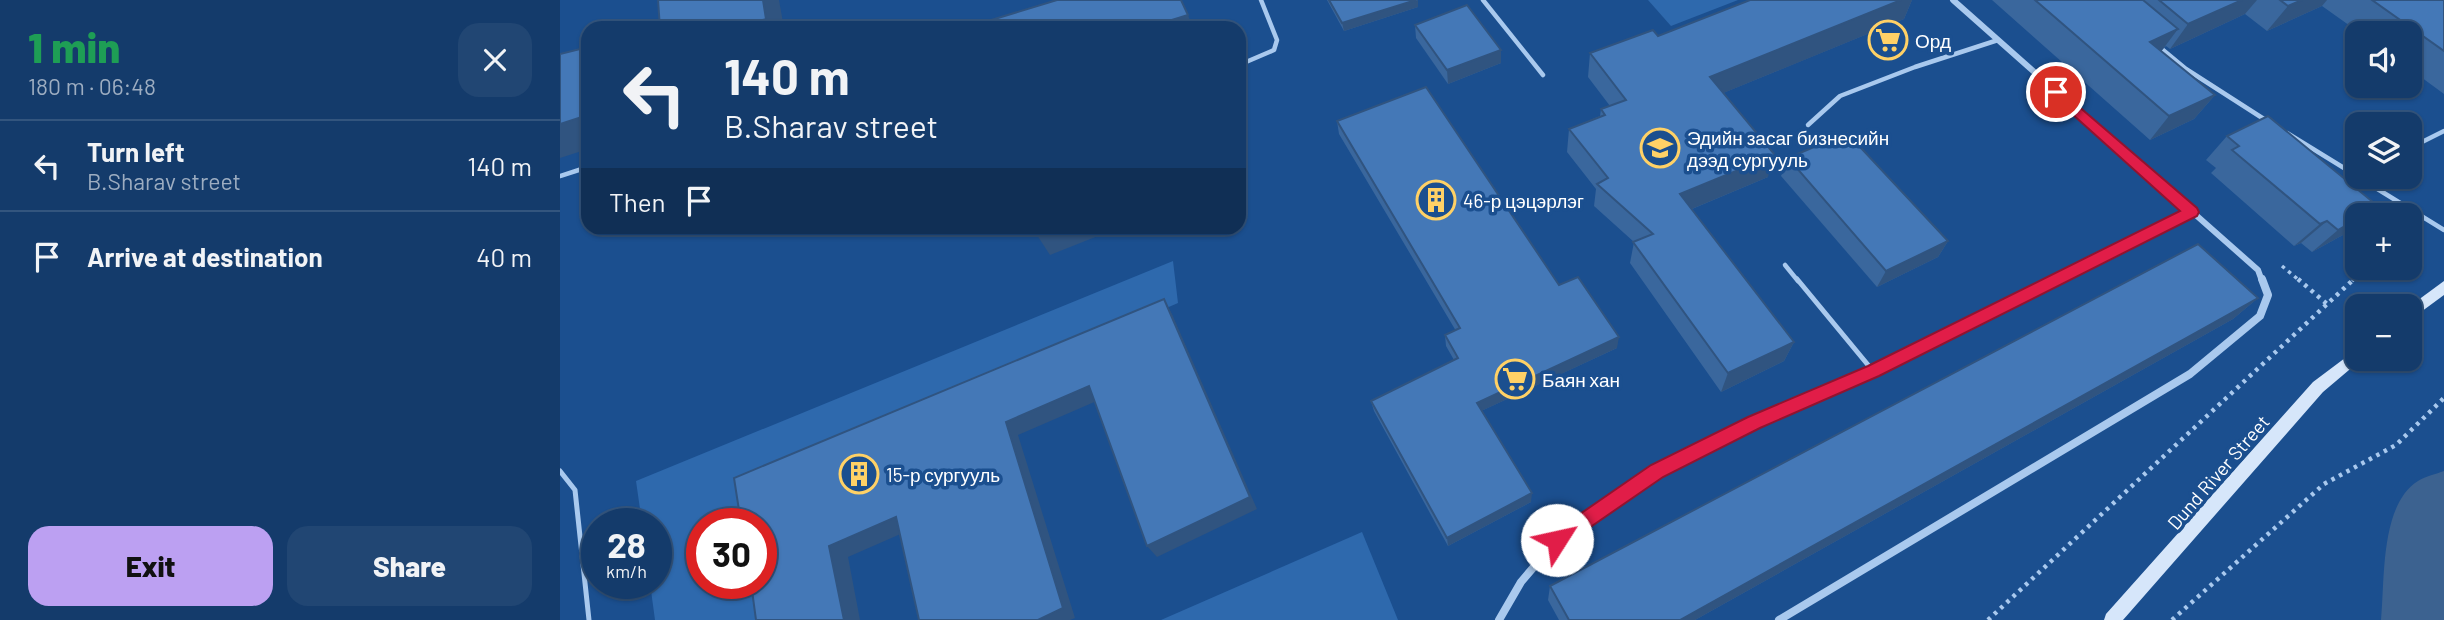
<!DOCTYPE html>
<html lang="en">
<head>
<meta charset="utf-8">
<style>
	body { margin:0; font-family:Barlow,sans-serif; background:#214673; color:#f1f3f6; height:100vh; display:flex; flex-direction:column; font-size:26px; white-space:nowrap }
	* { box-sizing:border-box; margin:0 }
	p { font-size:23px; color:#9dadc1 }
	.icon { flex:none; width:38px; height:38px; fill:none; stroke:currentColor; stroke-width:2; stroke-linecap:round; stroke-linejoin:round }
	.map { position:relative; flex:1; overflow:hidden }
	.details { display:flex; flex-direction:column; background:#143b6b; width:560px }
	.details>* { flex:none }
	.banner { position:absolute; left:21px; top:21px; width:665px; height:214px; border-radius:21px; box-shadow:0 2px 5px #0004,0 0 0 2px #33557e; background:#143b6b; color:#f1f3f6; overflow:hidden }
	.tools { position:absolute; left:1785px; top:21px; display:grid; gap:14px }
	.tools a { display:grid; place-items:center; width:77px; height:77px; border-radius:14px; background:#143b6b; box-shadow:0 2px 5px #0004,0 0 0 2px #33557e; font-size:35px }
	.speed { position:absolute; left:21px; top:508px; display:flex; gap:14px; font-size:35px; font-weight:700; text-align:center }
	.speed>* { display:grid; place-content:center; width:91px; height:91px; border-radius:50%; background:#143b6b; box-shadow:0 2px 5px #0004,0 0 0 2px #33557e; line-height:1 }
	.speed small { font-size:18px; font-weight:400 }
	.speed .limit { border:10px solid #d22; background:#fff; color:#111 }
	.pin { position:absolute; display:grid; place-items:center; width:60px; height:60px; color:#fff; margin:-30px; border:4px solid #fff; border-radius:50%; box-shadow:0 2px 7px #0007 }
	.me { position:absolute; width:77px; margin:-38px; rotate:55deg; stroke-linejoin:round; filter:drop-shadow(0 0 5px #0008) }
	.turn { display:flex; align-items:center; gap:24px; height:147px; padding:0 28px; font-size:32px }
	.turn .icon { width:91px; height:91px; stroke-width:2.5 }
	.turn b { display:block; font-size:49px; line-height:60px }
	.then { display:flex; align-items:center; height:66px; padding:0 28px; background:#0003; gap:14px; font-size:26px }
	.round { display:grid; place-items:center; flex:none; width:74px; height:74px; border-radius:21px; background:#214673 }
	.head { display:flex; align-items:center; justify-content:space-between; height:119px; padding:0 28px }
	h1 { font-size:42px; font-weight:800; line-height:52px; color:#1e9e55 }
	.button { display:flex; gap:14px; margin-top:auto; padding:14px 28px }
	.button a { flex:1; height:80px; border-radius:21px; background:#bca0f2; color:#111; font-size:28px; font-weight:800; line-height:80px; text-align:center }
	.button a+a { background:#214673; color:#f1f3f6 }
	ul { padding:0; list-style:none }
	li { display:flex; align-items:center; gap:21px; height:91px; padding:0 28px; border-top:2px solid #33557e }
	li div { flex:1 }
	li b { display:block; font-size:26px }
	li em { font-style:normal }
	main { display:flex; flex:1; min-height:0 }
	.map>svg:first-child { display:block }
	.green { fill:#2e69ad }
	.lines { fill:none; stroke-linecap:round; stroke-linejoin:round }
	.river { fill:#3c6290; fill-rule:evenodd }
	.path-far1 { stroke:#a9c9ee; stroke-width:3.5; stroke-dasharray:3.5 4.5; stroke-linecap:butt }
	.path { stroke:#a9c9ee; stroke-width:4.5; stroke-dasharray:3.5 5; stroke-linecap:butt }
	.service-far1 { stroke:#a9c9ee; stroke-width:4.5 }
	.service { stroke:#a9c9ee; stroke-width:5 }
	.minor-far1 { stroke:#a9c9ee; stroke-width:6 }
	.minor { stroke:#a9c9ee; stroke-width:8 }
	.secondary { fill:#d6e6fa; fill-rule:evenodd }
	.wall { fill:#3a679d }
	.shaded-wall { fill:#305480 }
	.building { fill:#4478b7; stroke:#305480; stroke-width:2 }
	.route { fill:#e11d48; stroke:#92132f; stroke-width:2 }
	.labels { text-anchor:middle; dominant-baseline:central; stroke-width:7; stroke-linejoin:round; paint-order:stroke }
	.poi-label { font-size:19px; fill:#fff; stroke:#1b4f8f; text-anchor:start }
	.street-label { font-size:19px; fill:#fff; stroke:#1b4f8f }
</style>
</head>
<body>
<main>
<section class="details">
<div class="head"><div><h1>1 min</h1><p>180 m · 06:48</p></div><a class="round"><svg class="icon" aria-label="close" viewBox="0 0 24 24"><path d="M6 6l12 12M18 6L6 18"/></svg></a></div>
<ul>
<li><svg class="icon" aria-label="left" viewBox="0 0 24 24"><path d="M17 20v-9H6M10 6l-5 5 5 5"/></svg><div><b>Turn left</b><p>B.Sharav street</p></div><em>140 m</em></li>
<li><svg class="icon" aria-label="arrive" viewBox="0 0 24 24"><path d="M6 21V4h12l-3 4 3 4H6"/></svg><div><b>Arrive at destination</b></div><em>40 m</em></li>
</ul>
<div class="button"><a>Exit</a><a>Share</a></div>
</section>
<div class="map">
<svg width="1884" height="620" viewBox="0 0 1884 620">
	<rect width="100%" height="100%" fill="#1b4f8f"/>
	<!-- green -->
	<g class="green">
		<polygon points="1088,0 1178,0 1111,26"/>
		<polygon points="613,261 618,303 188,489 194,523 142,523 142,583 201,583 211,620 95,620 90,583 96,583 96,523 82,523 76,481"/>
		<polygon points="802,532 838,620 601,620"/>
	</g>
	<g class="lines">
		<!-- river -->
		<path class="river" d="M1884,471v149h-63c4,-41 -1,-115 37,-139 8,-5 18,-7 26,-10z"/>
		<!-- path-far1 -->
		<g class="path-far1">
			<polyline points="1722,266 1740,281"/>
			<polyline points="1792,281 1806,268"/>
		</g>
		<!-- path -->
		<g class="path">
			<polyline points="1738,279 1767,304"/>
			<polyline points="1428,620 1794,279"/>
			<polyline points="1612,620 1764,484 1836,445 1884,398"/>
		</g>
		<!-- service-far1 -->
		<g class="service-far1">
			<polyline points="923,0 983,75"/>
			<polyline points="1597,45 1626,69 1707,121"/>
			<polyline points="679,65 714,50 717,40 701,0"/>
			<polyline points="1248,125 1280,96 1355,67 1438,40"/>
			<polyline points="1727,133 1797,176"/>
			<polyline points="1850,148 1884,131"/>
			<polyline points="0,176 28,167"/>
			<polyline points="1798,177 1884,230"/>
			<polyline points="1225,265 1238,281"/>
		</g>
		<!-- service -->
		<g class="service">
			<polyline points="1237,279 1313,371"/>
			<polyline points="0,471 15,490 29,620"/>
		</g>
		<!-- minor-far1 -->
		<g class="minor-far1">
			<polyline points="1393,0 1698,270 1702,281"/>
			<polyline points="1493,281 1631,212"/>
		</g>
		<!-- minor -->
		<g class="minor">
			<polyline points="939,620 961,582 997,540 1097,471 1194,422 1313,371 1496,279"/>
			<polyline points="1219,620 1630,374 1700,316 1708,295 1702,279"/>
		</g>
		<!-- secondary -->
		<g class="secondary">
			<polygon points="1884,281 1884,295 1850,320 1850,306"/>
			<polygon points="1797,349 1797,359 1802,359 1763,392 1563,620 1544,620 1546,614 1753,382"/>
		</g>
	</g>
	<!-- wall -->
	<g class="wall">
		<polygon points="767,0 858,0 858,7 784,31"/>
		<polygon points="1190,0 1352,0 1344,19 1163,93 1208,177 1132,209 1234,342 1224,361 1161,392 1070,263 1074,242 1034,206 1036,189 1007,152 1009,129 1040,116 1041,109 1050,106 1028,77 1030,53 1098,36"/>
		<polygon points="1432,0 1884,0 1884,94 1850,69 1850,33 1800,33 1762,6 1707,31 1685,14 1610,49 1606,46 1601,51 1655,95 1634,119 1590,140"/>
		<polygon points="855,25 941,63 888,84 856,38"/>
		<polygon points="777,121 999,285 1057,348 921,411 971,502 888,546 814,411 811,401 894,360 886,346 885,335 896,331 779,134"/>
		<polygon points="1667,136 1819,207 1810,215 1797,215 1792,230 1752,252 1741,243 1734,246 1651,173 1656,168 1646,160"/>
		<polygon points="1228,158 1388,241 1378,257 1317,287 1221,176"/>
		<polygon points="1698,298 1673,319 1135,620 999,620 988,600 990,586"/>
	</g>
	<!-- shaded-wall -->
	<g class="shaded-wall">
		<polygon points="203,0 219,0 224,28 178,28"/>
		<polygon points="858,0 858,7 784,31 782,23"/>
		<polygon points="1341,0 1352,0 1344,19 1144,101 1150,77"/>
		<polygon points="1682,0 1697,0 1685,14 1610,49 1628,24"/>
		<polygon points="1742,0 1767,0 1762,6 1707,31 1728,6"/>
		<polygon points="628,15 633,28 586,28"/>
		<polygon points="1618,29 1600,53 1590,42"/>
		<polygon points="941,50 941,63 888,84 887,70"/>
		<polygon points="1655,95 1634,119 1590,140 1609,116"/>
		<polygon points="28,115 28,149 0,158 0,124"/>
		<polygon points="1215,155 1208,177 1115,216 1120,194"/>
		<polygon points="1797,219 1797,226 1792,230 1752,252 1778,230"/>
		<polygon points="1767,221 1741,243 1734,246 1760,224"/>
		<polygon points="487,228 558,228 490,255 475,232"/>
		<polygon points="1388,241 1378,257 1317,287 1326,271"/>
		<polygon points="1698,298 1673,319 1135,620 1120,620"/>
		<polygon points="604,299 612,314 697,509 597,557 587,546"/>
		<polygon points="1059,337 1057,348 917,413 917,403"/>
		<polygon points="1234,342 1224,361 1161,392 1168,373"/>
		<polygon points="529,386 539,400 458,435 515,618 510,620 478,620 446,422"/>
		<polygon points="972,493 971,502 888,546 887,538"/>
		<polygon points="336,517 352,529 288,557 300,620 284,620 269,546"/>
	</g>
	<!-- building -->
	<g class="building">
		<polygon points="98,0 203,0 206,19 178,28 100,28"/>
		<polygon points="497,0 621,0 628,15 586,28 405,28"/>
		<polygon points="769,0 856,0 782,23"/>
		<polygon points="1190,0 1341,0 1150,77 1215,155 1120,194 1234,342 1168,373 1073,242 1093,234 1037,184 1048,178 1009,129 1045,115 1041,109 1066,100 1030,53 1093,30 1098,36"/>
		<polygon points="1475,0 1583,0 1618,29 1590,42 1655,95 1609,116"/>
		<polygon points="1599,0 1682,0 1628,24"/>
		<polygon points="1720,0 1742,0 1728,6"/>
		<polygon points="1812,0 1884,0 1884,51"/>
		<polygon points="907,5 941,50 887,70 855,25"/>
		<polygon points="28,47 28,115 0,124 0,54"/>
		<polygon points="866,87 999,285 1018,277 1059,337 917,403 972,493 887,538 811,401 898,358 885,335 900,328 777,121"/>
		<polygon points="1708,116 1819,207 1804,215 1797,215 1797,219 1778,230 1767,221 1760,224 1672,150 1679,146 1667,136"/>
		<polygon points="1287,133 1388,241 1326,271 1228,158"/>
		<polygon points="473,228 487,228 475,232"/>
		<polygon points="1638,244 1698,298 1120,620 1009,620 990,586"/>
		<polygon points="604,299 690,497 587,546 529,386 446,422 503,608 478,620 359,620 336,517 269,546 284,620 196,620 191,583 201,583 201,523 181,523 174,478"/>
	</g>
	<!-- route -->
	<polygon class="route" points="1496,87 1637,208 1639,212 1637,216 1319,376 1200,428 1103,477 1003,546 997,549 991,546 988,540 991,534 1091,465 1188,417 1308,366 1620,211 1491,95 1491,88"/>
	<!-- icons -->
	<defs>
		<symbol id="supermarket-ring" viewBox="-11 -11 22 22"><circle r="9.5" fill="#1b4f8f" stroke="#ffd166" stroke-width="1.5"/><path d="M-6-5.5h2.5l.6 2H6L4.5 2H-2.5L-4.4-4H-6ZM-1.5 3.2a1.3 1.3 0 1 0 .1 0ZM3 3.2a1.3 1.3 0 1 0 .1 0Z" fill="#ffd166"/></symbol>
		<symbol id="university-ring" viewBox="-11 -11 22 22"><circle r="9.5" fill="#1b4f8f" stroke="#ffd166" stroke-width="1.5"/><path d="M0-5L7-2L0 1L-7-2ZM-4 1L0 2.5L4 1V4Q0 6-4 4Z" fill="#ffd166"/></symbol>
		<symbol id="building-ring" viewBox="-11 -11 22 22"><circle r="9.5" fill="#1b4f8f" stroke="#ffd166" stroke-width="1.5"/><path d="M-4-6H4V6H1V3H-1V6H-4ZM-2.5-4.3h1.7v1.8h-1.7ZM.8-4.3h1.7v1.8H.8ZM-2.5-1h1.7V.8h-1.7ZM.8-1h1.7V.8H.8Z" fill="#ffd166"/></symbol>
	</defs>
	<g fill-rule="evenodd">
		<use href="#supermarket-ring" x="1306" y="18" width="44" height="44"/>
		<use href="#university-ring" x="1078" y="126" width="44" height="44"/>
		<use href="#building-ring" x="854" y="178" width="44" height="44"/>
		<use href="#supermarket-ring" x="933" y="357" width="44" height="44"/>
		<use href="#building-ring" x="277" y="452" width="44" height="44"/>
	</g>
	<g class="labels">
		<!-- poi labels -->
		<g class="poi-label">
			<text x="1355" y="40">Орд</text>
			<text x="1127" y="137">Эдийн засаг бизнесийн<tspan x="1127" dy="22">дээд сургууль</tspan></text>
			<text x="903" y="200">46-р цэцэрлэг</text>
			<text x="982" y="379">Баян хан</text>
			<text x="326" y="474">15-р сургууль</text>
		</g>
		<!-- street labels -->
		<g class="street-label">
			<text transform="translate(1658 472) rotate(-49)">Dund River Street</text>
		</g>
	</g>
</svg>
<div class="tools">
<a><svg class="icon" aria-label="sound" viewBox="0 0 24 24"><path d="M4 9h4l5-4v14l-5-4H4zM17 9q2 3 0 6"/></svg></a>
<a><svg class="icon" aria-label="layers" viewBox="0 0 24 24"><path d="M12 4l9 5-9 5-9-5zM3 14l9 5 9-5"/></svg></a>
<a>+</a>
<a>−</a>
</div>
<div class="speed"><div>28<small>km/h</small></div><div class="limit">30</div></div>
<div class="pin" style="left:1496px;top:92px;background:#d93025"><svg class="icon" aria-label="arrive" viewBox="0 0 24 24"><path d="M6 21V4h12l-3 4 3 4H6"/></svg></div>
<svg class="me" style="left:997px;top:540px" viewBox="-20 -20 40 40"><circle r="19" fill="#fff"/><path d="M0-13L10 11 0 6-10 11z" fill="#e11d48"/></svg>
<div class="banner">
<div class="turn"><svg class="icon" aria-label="left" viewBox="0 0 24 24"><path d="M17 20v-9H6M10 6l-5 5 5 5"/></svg><div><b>140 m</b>B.Sharav street</div></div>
<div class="then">Then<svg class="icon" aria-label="arrive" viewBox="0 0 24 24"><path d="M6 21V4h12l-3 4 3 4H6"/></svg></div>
</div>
</div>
</main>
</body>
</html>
